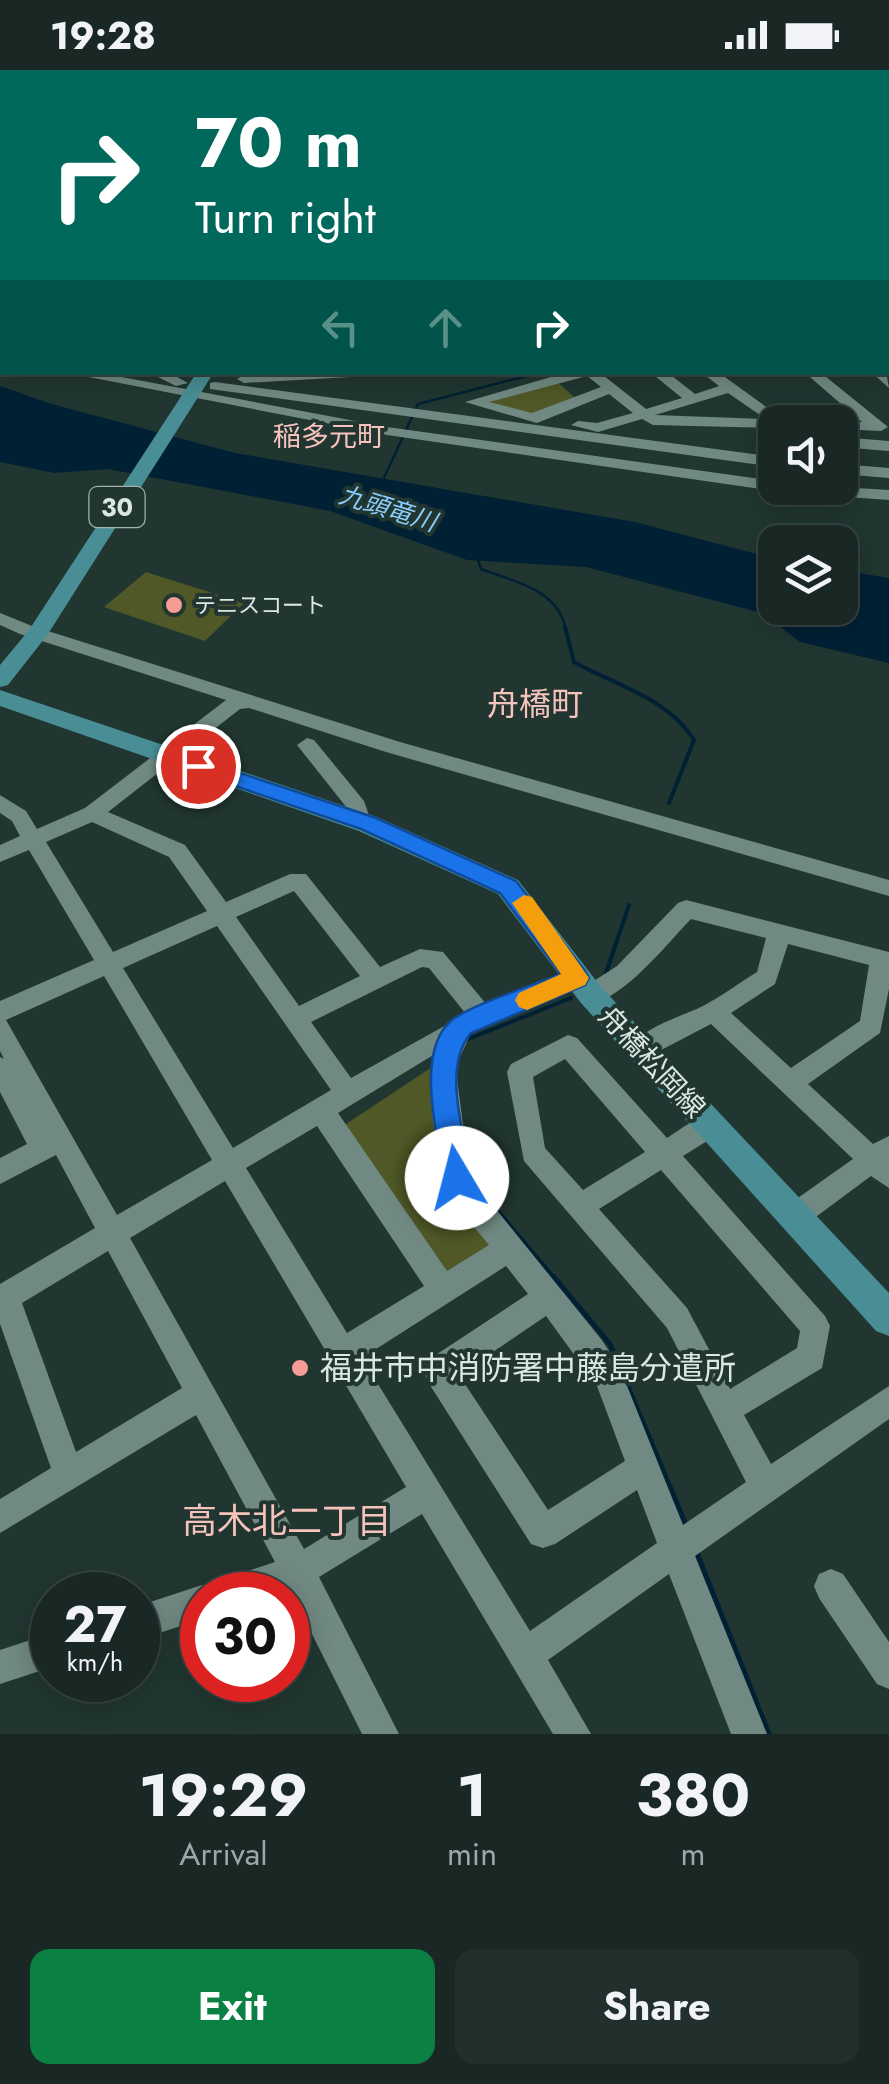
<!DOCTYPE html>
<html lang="en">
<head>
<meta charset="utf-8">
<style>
	body { margin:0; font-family:Jost,"Noto Sans JP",sans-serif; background:#22302d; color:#f1f3f6; height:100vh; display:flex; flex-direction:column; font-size:38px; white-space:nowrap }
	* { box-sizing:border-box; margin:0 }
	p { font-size:32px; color:#9fa6a7 }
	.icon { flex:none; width:55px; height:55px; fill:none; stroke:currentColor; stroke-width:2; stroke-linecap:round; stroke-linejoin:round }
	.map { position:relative; height:1664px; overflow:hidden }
	.details { display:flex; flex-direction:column; background:#192825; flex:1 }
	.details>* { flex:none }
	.banner { position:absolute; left:0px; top:0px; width:890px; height:305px; box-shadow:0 5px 25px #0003,0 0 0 2px #374442; background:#00695c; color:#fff; overflow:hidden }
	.tools { position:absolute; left:758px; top:335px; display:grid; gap:20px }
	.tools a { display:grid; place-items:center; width:100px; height:100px; border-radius:20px; background:#192825; box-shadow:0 5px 25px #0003,0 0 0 2px #374442; font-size:50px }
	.speed { position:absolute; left:30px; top:1502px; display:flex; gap:20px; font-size:50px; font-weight:700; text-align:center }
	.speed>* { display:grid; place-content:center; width:130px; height:130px; border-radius:50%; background:#192825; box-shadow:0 5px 25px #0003,0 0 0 2px #374442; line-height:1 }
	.speed small { font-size:25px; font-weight:400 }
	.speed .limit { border:15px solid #d22; background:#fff; color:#111 }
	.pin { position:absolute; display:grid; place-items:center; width:85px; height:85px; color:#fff; margin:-42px; border:5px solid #fff; border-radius:50%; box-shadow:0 2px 10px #0007 }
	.me { position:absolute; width:110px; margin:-55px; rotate:352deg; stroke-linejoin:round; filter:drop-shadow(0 0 8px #0008) }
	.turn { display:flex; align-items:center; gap:35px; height:210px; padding:0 30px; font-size:45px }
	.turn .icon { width:130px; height:130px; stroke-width:2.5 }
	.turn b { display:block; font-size:70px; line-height:85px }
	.lanes { display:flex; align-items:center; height:95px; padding:0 30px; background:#0003; justify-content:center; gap:50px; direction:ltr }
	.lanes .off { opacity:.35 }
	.eta { display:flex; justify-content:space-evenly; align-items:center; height:170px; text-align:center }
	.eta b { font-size:60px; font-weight:700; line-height:70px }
	.cta { display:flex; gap:20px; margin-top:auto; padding:20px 30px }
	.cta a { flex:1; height:115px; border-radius:20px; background:#0b8043; color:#fff; font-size:40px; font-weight:700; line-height:115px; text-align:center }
	.cta a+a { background:#22302d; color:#f1f3f6 }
	.status { display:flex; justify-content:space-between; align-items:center; height:70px; padding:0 50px; background:#192825; direction:ltr }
	.status svg { height:28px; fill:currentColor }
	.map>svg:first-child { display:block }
	.green { fill:#4f5826 }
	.water { fill:#002034 }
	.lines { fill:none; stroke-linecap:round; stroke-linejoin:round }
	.stream-far2 { stroke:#002034; stroke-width:2.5 }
	.stream-far1 { stroke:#002034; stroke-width:4 }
	.stream { stroke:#002034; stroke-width:5 }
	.minor { fill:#718983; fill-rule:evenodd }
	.major { fill:#488e94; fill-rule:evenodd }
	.route { fill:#1a73e8; stroke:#114b97; stroke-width:2.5 }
	.slow { fill:#f59e0b }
	.poi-dot { fill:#f59c94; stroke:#213631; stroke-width:4 }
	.labels { text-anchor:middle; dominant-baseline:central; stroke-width:8; stroke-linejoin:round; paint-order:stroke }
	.far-poi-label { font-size:22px; fill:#dae7e3; stroke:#213631; text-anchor:start }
	.shield { fill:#213631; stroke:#a2b2ae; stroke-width:2.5 }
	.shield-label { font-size:25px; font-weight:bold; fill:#dae7e3 }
	.far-water-label { font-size:25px; font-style:italic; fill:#8acefd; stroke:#213631 }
	.far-quarter-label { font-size:28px; fill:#f6c2bc; stroke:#213631 }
	.street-label { font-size:28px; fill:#dae7e3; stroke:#213631 }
	.quarter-label { font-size:32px; fill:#f6c2bc; stroke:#213631 }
	.near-poi-label { font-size:32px; fill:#dae7e3; stroke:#213631; text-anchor:start }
	.near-neighbourhood-label { font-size:35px; fill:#f6c2bc; stroke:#213631 }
</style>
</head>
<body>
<div class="status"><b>19:28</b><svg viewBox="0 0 49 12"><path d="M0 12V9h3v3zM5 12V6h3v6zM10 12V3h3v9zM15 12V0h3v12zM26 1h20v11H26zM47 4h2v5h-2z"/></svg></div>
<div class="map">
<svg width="889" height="1664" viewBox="0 0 889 1664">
	<rect width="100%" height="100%" fill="#213631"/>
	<!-- green -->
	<g class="green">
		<polygon points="557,312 579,331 533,348 475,331"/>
		<polygon points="146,502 244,533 205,571 104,537"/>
		<polygon points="432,997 440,1019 440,1042 496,1177 444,1210 343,1056"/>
	</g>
	<!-- water -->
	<polygon class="water" points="0,316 52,334 235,383 635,452 775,489 775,538 840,538 840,500 889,508 889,593 800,572 762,543 586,497 467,490 330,441 108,399 54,403 0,392"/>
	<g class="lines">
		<!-- stream-far2 -->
		<g class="stream-far2">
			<polyline points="350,0 362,2"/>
			<polyline points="382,412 418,334 542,302"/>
			<path d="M478,490l3,9c36,14 75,19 85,60"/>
		</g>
		<!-- stream-far1 -->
		<g class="stream-far1">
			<path d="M565,557l9,35c41,23 94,36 120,78l-25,63"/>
			<polyline points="606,903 629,835"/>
			<polyline points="466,970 571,928"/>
			<polyline points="466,1076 476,1115 556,1210"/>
		</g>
		<!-- stream -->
		<g class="stream">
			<polyline points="554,1207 610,1274 686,1455"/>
			<polyline points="697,1483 769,1664"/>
		</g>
		<!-- minor -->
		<g class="minor">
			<polygon points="49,0 59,0 61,2 51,2"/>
			<polygon points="475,0 486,0 488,2 478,2"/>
			<rect x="888" y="43" width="1" height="6"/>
			<rect x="888" y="96" width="1" height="6"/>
			<rect x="0" y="133" width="2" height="6"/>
			<rect x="888" y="140" width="1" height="7"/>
			<polygon points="888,169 889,170 889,178 888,177"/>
			<rect x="0" y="181" width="2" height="8"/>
			<polygon points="889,199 889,207 888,208 888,200"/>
			<rect x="0" y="210" width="2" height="8"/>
			<rect x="888" y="239" width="1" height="8"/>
			<polygon points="0,268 2,269 2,278 0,278"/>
			<polygon points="63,302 95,302 387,357 775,411 775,418 782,418 775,421 387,365"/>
			<polygon points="148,302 168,302 188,313 176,316"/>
			<polygon points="284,302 357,302 357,303 350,307 244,313 237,309 244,305"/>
			<path d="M568,302h31l47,37 36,-11 -32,-26h17l28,22 24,-8 -18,-14h17l69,50h-12v6l-122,-3 -11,-6 -44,13 -27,-7 7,-4 19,2 36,-10 -24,-19 -72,29 -72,-21zM587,306l14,11 -69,26 -43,-11zM728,323l38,26 -111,-4z"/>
			<polygon points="804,302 820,302 888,357 881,361 840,359 840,352 835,352 862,352"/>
			<polygon points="871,302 886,302 889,318"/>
			<polygon points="215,312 775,387 775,397 210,319 210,313"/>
			<polygon points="840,367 889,371 889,381 840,377"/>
			<polygon points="840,394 889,398 889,408 840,404"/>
			<polygon points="840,417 889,420 889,430 792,423 784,418"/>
			<path d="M0,543l32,13 368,116 489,138v16l-503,-144 -137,-44 -9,1 -132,103 77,33 41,57 64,-28h16l74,93 40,-18 23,3 44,53 82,-34h16l4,7 -4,7 -114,48 -12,26 -2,20 13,98 131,162 18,27 64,159 63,-43 -79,-154 -143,-167 -17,-89 4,-8 57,-29 9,3 90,100c15,-9 35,-28 53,-21l4,8 -4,8 -37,23 142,160 5,10 -8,42 -78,47 27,49 118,-78v33l-194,137 72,178h-36l-62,-160 -121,86 43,74h-38l-131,-220 -103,63 80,157h-37l-72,-144 -15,5h-73v24l-64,21v-34l64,-21 8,3 2,-5 63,-21 -79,-147 -196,118v-34l51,-31 -51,-144v-40l95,-56 -39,-73 -56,29v-26l27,-14 -27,-52v-35l4,2 -4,-8v-50l94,-41 -65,-110 -29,12v-17l20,-9 -8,-15 -12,-8v-18l26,16 11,18 48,-21 141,-108 -206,-66 -20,-9zM92,752l77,35 38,54 -94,41 -67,-110zM294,821l66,85 -61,30 -63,-89zM217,856l114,164 -98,58 -110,-180zM422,897l7,1 37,46 -115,64 -40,-56zM104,906l108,184 -95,55 -111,-195zM435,984c-9,37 0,116 19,148 10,15 24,29 35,43l-42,26 -109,-158zM565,989l80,93 -62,38 -38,-42 -12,-71zM317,1056l107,160 -77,47 -101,-165zM661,1100l139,161 -3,17 -67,41 -43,-81 -88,-99zM225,1111l181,306 -102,62 -174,-311zM108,1181l74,137 -106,64 -54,-149zM506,1196l22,28 -100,66 -4,11 4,11 103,162 12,4 12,-4 82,-54 20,53 -127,88 -168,-273zM546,1246l51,70 28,75 -77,49 -89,-135z"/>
			<polygon points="307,668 314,670 364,731 371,751 367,756 353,756 347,738 297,675"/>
			<path d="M686,830l203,52v37l-9,44 -72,51 65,60 16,-8v52l-18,-12 -66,49 -10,4 -10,-4 -4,-9 4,-9 68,-48 -142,-135 -69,36 -9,-3 -3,-7c11,-23 51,-33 73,-44 19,-10 36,-23 54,-34l9,-34 -75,-19c-21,21 -77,93 -108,83l-4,-7 4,-7 34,-22 61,-63zM788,874l81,21 -9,56 -69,47 -60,-55 44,-29z"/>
			<polygon points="831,1499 843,1504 889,1572 889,1619 877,1614 819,1528 814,1516 819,1504"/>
			<polygon points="52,1563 52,1597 0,1614 0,1580"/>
		</g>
		<!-- major -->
		<g class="major">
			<polygon points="150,0 165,0 167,2 152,2"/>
			<polygon points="888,60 889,61 889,69 888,68"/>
			<rect x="888" y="113" width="1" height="8"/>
			<polygon points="197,302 214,302 48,564 8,615 0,617 0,595 29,560"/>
			<polygon points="0,620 377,747 518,810 601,917 889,1223 889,1266 876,1261 581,933 498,824 359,761 0,636"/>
		</g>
	</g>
	<!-- route -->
	<path class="route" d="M198,689l178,59 140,63 69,90 4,7 -4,7 -114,48c-30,35 -6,102 0,145l-4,8 -10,4 -10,-4 -4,-8c-5,-43 -29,-127 9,-158 21,-16 82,-35 109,-46l-61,-81 -139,-64 -170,-58 -3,-5z"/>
	<!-- slow -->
	<polygon class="slow" points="524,825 532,827 589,908 585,915 527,940 519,937 515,930 519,923 561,904 512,833"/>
	<!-- markers -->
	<g class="poi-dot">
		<circle cx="174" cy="535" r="10"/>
		<circle cx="300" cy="1298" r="10"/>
	</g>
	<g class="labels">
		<!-- far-poi labels -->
		<g class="far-poi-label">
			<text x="194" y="535">テニスコート</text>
		</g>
		<!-- shield labels -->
		<rect class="shield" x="89.5" y="417" width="55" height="40" rx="8"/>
		<g class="shield-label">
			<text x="117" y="437">30</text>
		</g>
		<!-- far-water labels -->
		<g class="far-water-label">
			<text transform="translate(388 438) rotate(17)">九頭竜川</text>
		</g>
		<!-- far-quarter labels -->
		<g class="far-quarter-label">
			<text x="329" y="366">稲多元町</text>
		</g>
		<!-- street labels -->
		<g class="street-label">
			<text transform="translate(652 992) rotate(47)">舟橋松岡線</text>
		</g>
		<!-- quarter labels -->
		<g class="quarter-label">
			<text x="535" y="634">舟橋町</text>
		</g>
		<!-- near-poi labels -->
		<g class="near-poi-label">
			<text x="320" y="1298">福井市中消防署中藤島分遣所</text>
		</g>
		<!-- near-neighbourhood labels -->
		<g class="near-neighbourhood-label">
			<text x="287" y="1451">高木北二丁目</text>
		</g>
	</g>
</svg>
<div class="tools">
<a><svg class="icon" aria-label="sound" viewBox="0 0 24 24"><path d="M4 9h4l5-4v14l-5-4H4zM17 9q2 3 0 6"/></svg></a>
<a><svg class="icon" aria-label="layers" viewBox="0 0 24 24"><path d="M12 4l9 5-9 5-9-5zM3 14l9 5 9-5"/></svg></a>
</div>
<div class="speed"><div>27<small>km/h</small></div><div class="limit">30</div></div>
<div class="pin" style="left:198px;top:696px;background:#d93025"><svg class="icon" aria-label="arrive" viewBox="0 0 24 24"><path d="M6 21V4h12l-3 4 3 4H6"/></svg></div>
<svg class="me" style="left:457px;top:1108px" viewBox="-20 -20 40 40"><circle r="19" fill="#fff"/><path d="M0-13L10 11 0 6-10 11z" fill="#1a73e8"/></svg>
<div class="banner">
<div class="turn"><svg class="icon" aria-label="right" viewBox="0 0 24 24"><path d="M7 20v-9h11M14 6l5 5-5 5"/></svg><div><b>70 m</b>Turn right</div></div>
<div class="lanes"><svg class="icon off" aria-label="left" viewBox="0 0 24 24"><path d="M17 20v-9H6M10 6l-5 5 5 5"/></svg><svg class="icon off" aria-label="ahead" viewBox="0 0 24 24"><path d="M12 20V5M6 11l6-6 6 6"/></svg><svg class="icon" aria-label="right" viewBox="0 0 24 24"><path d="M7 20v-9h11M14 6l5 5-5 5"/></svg></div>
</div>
</div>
<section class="details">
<div class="eta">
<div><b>19:29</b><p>Arrival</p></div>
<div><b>1</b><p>min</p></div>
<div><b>380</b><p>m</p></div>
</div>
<div class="cta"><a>Exit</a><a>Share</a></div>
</section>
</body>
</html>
